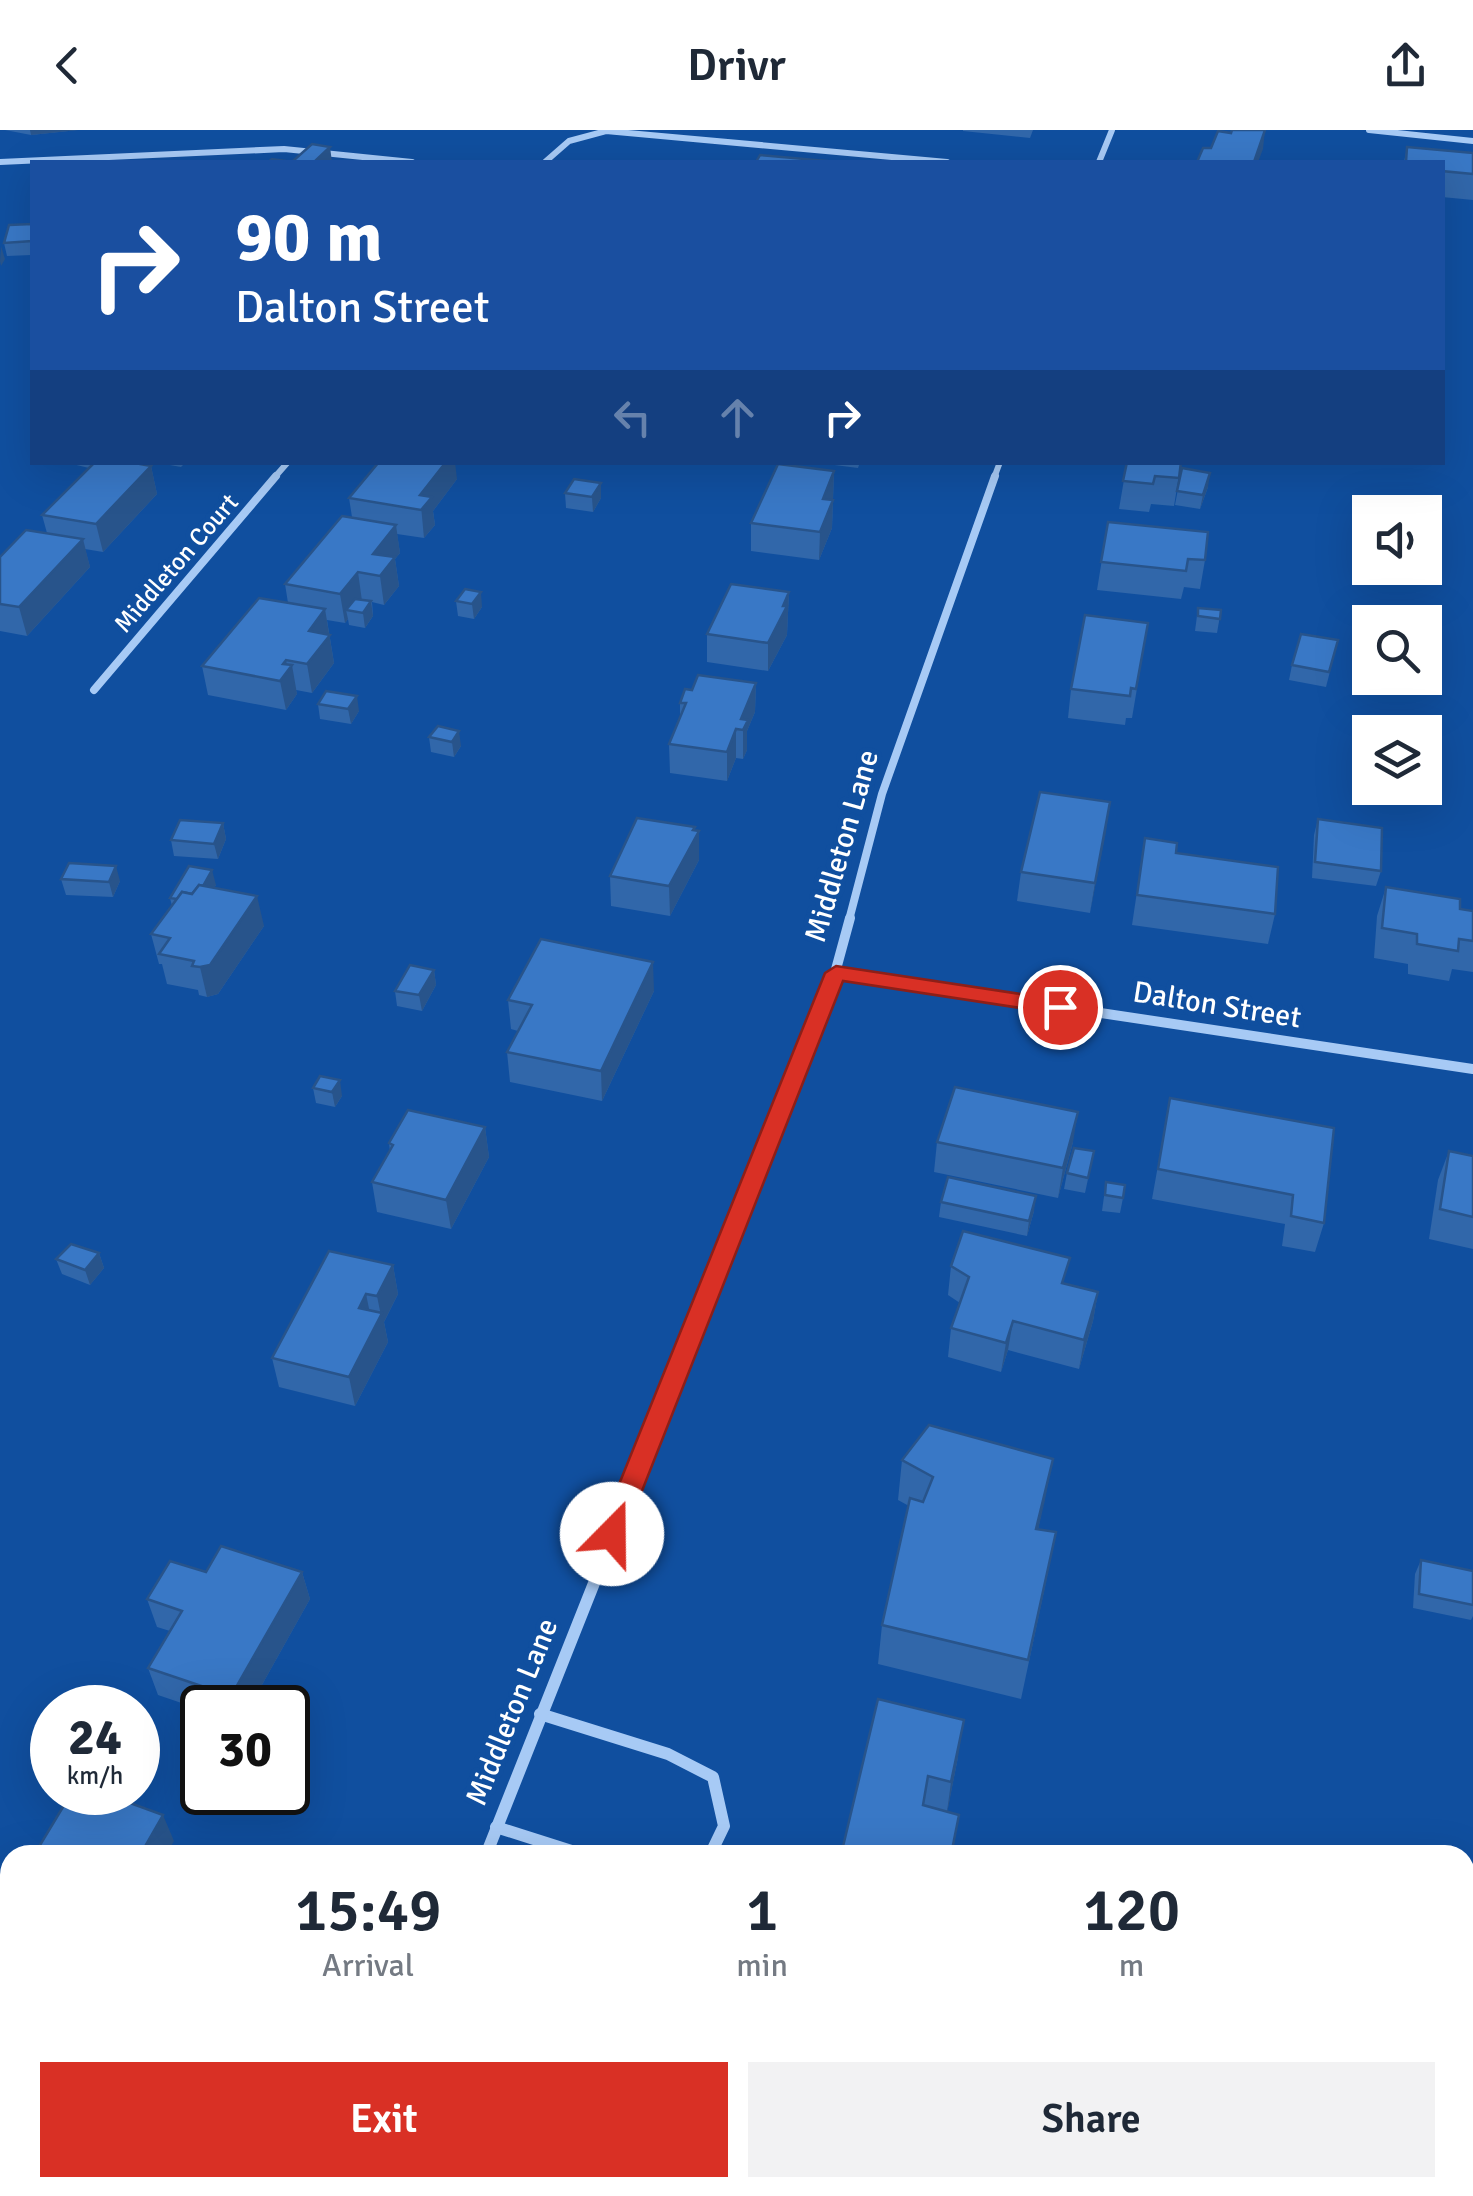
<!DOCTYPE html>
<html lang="en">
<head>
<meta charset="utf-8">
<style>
	body { margin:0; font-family:Signika,sans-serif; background:#f2f2f3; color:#1f2937; height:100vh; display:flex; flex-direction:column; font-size:38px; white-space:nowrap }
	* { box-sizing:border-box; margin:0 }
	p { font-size:32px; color:#747a83 }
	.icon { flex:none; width:55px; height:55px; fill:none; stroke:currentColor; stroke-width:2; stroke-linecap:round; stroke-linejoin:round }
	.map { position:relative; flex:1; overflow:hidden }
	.details { position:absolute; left:0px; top:1715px; width:1475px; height:352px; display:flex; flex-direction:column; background:#fff; border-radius:30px 30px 0 0; box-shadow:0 10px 40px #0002 }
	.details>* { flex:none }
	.guide { position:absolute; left:30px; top:30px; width:1415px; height:305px; border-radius:0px; box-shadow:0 10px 40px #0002; background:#1a4fa0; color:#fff; overflow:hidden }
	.buttons { position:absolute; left:1352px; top:365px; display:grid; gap:20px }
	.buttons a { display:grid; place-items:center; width:90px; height:90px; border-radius:0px; background:#fff; box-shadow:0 10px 40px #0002; font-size:50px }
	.speed { position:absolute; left:30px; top:1555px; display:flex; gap:20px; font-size:50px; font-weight:700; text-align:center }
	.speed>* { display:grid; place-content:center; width:130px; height:130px; border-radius:50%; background:#fff; box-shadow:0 10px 40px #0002; line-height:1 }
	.speed small { font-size:25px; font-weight:400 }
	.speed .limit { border:5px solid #111; border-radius:15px; background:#fff; color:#111 }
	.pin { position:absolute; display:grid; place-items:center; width:85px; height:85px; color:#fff; margin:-42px; border:5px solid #fff; border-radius:50%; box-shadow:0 2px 10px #0007 }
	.me { position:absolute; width:110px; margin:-55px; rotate:22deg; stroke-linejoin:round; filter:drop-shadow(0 0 8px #0008) }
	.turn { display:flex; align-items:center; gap:35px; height:210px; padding:0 40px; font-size:45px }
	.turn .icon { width:130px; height:130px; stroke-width:2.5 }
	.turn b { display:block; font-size:70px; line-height:85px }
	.lanes { display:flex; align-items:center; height:95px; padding:0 40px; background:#0003; justify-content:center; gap:50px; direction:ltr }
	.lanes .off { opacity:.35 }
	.eta { display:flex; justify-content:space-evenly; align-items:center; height:170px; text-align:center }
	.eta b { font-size:60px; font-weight:600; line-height:70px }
	.action { display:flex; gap:20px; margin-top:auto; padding:20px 40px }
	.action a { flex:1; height:115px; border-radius:0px; background:#d93025; color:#fff; font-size:40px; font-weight:600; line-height:115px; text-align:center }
	.action a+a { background:#f2f2f3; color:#1f2937 }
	header { display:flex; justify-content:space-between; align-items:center; height:130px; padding:0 40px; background:#fff; font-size:45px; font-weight:600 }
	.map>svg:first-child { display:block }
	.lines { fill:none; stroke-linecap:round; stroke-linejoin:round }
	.minor-far3 { stroke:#a7caf5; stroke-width:6 }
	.minor-far2 { stroke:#a7caf5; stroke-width:8 }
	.minor-far1 { stroke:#a7caf5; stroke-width:10 }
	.minor { stroke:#a7caf5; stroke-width:12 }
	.wall { fill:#3167aa }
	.shaded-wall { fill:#28548b }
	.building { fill:#3978c6; stroke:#28548b; stroke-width:2.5 }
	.route { fill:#d93025; stroke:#8d1f18; stroke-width:2.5 }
	.labels { text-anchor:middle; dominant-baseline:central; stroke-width:10; stroke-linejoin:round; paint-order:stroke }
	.far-street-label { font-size:25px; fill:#fff; stroke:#104f9f }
	.street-label { font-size:30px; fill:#fff; stroke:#104f9f }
</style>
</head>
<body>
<header><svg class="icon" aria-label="back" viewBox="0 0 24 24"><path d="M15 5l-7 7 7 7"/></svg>Drivr<svg class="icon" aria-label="share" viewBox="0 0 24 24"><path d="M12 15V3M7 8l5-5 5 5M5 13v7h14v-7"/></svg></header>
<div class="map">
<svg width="1473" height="2066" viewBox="0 0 1473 2066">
	<rect width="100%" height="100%" fill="#104f9f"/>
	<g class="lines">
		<!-- minor-far3 -->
		<g class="minor-far3">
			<polyline points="1369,0 1473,11"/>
			<polyline points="0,32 284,19 412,32"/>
			<polyline points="545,32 569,11 606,1 947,32"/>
			<polyline points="1099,32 1112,0"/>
			<polyline points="274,348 288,332"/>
			<polyline points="994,348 1000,332"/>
		</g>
		<!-- minor-far2 -->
		<g class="minor-far2">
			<polyline points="94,560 276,346"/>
			<polyline points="849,790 882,664 995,346"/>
		</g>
		<!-- minor-far1 -->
		<g class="minor-far1">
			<polyline points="835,843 1473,939"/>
			<polyline points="634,1352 835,843 850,788"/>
		</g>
		<!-- minor -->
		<g class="minor">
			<polyline points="540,1584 668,1624 713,1647 724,1696 710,1725"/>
			<polyline points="496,1697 584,1725"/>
			<polyline points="486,1725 635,1350"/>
			<polyline points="353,2066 357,2058"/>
		</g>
	</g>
	<!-- wall -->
	<g class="wall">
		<polygon points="5,0 78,0 31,5"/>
		<polygon points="963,0 1033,0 1030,8 963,1"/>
		<polygon points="1407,17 1473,23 1473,70 1442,67 1442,32 1404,32"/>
		<polygon points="32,94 32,125 7,126 4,113"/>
		<polygon points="64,332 129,332 151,336 157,364 103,422 85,419 90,437 27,506 0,501 0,427 47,403 42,385 89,338"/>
		<polygon points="153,332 186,332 181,337"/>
		<polygon points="811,332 860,332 858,338"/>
		<polygon points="1127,332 1181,333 1174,376 1151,374 1149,382 1119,379"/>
		<polygon points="1182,338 1208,357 1200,379 1175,375"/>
		<polygon points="834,341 832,398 819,430 751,421 751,393"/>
		<polygon points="457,349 433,381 435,395 424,408 397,404 400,423 395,429 399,456 384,475 372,472 373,486 365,498 349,495 348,489 345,493 327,490 334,533 312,563 296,560 297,564 286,580 208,565 202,536 288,473 285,454 352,387 349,368"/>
		<polygon points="565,363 601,368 593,382 566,378"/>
		<polygon points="1108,392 1205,430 1200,459 1184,457 1181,469 1097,460"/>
		<polygon points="789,462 787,505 768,541 707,532 707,504"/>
		<polygon points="456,471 482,477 474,489 458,486"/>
		<polygon points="1198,478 1221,480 1217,503 1195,501"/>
		<polygon points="1148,493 1132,588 1126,588 1125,595 1068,588 1071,559"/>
		<polygon points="1338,510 1326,557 1289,550 1292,535"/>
		<polygon points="756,553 755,582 747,601 747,620 743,629 736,628 727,651 670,643 669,614 680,588 680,573 692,560"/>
		<polygon points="318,574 359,581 351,594 320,589"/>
		<polygon points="438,596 461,616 454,627 431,622 429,607"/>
		<polygon points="1110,672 1090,783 1017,771 1021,742"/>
		<polygon points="1318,689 1381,741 1376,756 1312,748 1314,705"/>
		<polygon points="223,693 226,709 218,729 174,726 171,710"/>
		<polygon points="695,697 695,700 699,701 699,730 670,786 611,776 610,746"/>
		<polygon points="1145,708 1176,723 1275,784 1268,814 1132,795"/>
		<polygon points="61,749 120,751 113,767 66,765"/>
		<polygon points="216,755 214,758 264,796 218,864 207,867 199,865 198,860 167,854 162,834 159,834 151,804 172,776 170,768"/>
		<polygon points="1386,757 1460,779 1473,781 1473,842 1452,839 1449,851 1408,844 1408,834 1374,828 1377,786"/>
		<polygon points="434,840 436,855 422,881 397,876 395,861"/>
		<polygon points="654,861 602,971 510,952 507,922 518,901 511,899 508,870"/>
		<polygon points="313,958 342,966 335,977 316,973"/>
		<polygon points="1170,968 1334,998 1324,1093 1315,1122 1282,1116 1285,1094 1152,1069"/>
		<polygon points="485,997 489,1027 451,1099 377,1082 372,1052 390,1021 389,1013"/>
		<polygon points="937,1012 1073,1012 1058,1068 934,1042"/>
		<polygon points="1094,1021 1085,1063 1064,1059 1067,1043"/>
		<polygon points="1449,1021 1473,1026 1473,1119 1429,1109 1438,1050"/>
		<polygon points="1106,1052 1123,1068 1120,1083 1102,1081"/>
		<polygon points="941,1072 1034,1081 1027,1106 939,1087"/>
		<polygon points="99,1123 104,1138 90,1155 62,1144 56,1129"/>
		<polygon points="393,1135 398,1164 384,1192 388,1212 355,1276 279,1257 272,1228"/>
		<polygon points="951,1136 1065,1154 1098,1162 1093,1191 1079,1239 1008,1220 1001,1242 948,1227 951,1198 960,1173 948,1165"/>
		<polygon points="1053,1329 1038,1399 1048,1442 1021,1569 878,1534 882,1495 909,1376 898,1370 902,1330"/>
		<polygon points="1421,1430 1473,1441 1473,1486 1471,1490 1413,1478 1415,1444"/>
		<polygon points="206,1442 302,1442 310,1469 249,1578 202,1578 202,1580 158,1565 148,1538 170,1501 157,1497 147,1469"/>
		<polygon points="878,1569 958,1627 947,1682 959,1685 952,1725 841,1725"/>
		<polygon points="10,1765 10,1863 0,1859 0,1785"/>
	</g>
	<!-- shaded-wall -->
	<g class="shaded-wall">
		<polygon points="30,0 78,0 31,5"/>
		<polygon points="1265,0 1263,19 1258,32 1254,32"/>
		<polygon points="330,17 332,32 314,32"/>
		<polygon points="1,116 5,129 1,136 0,131"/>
		<polygon points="446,332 455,332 457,349 433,381 435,395 424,408 420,365"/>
		<polygon points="151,336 157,364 103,422 96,394"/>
		<polygon points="834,341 833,369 823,369"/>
		<polygon points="1210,343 1208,357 1200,379 1203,365"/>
		<polygon points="601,353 601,368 593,382 592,367"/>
		<polygon points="833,370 832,398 819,430 820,402"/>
		<polygon points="396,395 400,423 395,429 399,456 384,475 380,446 373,424"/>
		<polygon points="83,409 90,437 27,506 19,477"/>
		<polygon points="358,442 362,471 346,480 348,489 345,493 340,464"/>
		<polygon points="481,462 482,477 474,489 472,474"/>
		<polygon points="789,462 787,505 768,541 768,513"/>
		<polygon points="371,471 373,486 365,498 363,483"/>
		<polygon points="325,479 334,533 312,563 307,534 309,501"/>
		<polygon points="286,530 288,541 292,535 297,564 286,580 280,551 283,534"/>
		<polygon points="756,553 755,582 747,601 747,620 743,629 743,600 741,589"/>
		<polygon points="357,566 359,581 351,594 348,579"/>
		<polygon points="736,599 736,628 727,651 727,622"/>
		<polygon points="459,601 461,616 454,627 452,612"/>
		<polygon points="1110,672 1106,702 1090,783 1095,753"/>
		<polygon points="223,693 226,709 218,729 214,714"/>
		<polygon points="695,697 695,708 699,701 699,730 670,786 669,756"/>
		<polygon points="116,736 120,751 113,767 109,752"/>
		<polygon points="212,740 216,755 197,786 193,771"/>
		<polygon points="257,766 264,796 218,864 207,867 200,837"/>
		<polygon points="653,832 654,861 602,971 601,941"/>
		<polygon points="434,840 436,855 422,881 419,865"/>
		<polygon points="340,950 342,966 335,977 332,962"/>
		<polygon points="1078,982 1073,1012 1058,1068 1063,1038"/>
		<polygon points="485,997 489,1027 451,1099 446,1070"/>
		<polygon points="1036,1066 1034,1081 1027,1106 1029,1091"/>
		<polygon points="99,1123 104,1138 90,1155 85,1140"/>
		<polygon points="393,1135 398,1164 384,1192 388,1212 355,1276 349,1247 381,1186 377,1166"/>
		<polygon points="1098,1162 1093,1191 1079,1239 1084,1210"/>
		<polygon points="366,1164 372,1193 359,1178"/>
		<polygon points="1013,1191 1008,1220 1001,1242 1006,1213"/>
		<polygon points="1053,1329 1045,1370 1029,1439 1036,1399"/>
		<polygon points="302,1442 310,1469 249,1578 235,1578 231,1566"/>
		<polygon points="964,1590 958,1627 946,1689 951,1652"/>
		<polygon points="163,1685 174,1711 166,1725 140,1725"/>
	</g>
	<!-- building -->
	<g class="building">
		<polygon points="1232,0 1265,0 1254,32 1197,32 1203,18 1211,18 1218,1 1231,3"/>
		<polygon points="312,14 330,17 314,32 322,32 268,32 272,29 292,32"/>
		<polygon points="1407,17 1473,23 1473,44 1442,41 1442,32 1406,32"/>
		<polygon points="760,25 838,32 756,32"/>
		<polygon points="32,94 32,111 4,113 9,95"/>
		<polygon points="95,332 129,332 151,336 96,394 42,385"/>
		<polygon points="379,332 446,332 420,365 432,367 421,380 349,368"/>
		<polygon points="1127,332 1181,332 1179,348 1155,346 1153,354 1123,351"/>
		<polygon points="778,334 834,341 823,369 833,370 820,402 751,393"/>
		<polygon points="1182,338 1210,343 1203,365 1177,361"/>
		<polygon points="574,349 601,353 592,367 565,363"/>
		<polygon points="342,386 396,395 373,424 395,427 380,446 358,442 340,464 285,454"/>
		<polygon points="1108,392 1208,402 1205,430 1188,429 1186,441 1101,432"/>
		<polygon points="26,400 83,409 19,477 0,474 0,427"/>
		<polygon points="731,454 789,462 783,476 787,476 768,513 707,504"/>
		<polygon points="465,459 481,462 472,474 456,471"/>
		<polygon points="259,468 325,479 309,501 330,505 307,534 286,530 283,534 292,535 280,551 202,536"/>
		<polygon points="355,469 371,471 363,483 346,480"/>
		<polygon points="1198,478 1221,480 1220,489 1198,486"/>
		<polygon points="1085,485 1148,493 1136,559 1131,558 1130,566 1071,559"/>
		<polygon points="1301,504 1338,510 1329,542 1292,535"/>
		<polygon points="698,545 756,553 741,589 748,590 743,600 736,599 727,622 669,614 686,573 680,573 685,559 692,560"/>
		<polygon points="326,561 357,566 348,579 318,574"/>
		<polygon points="438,596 459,601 452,612 429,607"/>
		<polygon points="1040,662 1110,672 1095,753 1021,742"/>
		<polygon points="637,688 695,697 693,700 699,701 669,756 610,746"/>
		<polygon points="1318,689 1382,698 1381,741 1315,732"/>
		<polygon points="180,690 223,693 214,714 171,710"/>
		<polygon points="1145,708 1177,713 1176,723 1278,737 1275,784 1137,765"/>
		<polygon points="69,733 116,736 109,752 61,749"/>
		<polygon points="189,736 212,740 203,756 199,755 192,764 182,762 177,769 170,768"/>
		<polygon points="199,755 257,766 210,835 200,837 192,836 194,831 159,824 170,808 151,804 182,762 192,764"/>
		<polygon points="1386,757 1460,769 1460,779 1473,781 1473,811 1459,809 1458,821 1417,814 1417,804 1382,798"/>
		<polygon points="541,809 653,832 601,941 507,922 532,875 508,870"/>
		<polygon points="410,835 434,840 419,865 395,861"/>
		<polygon points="320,946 340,950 332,962 313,958"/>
		<polygon points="955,957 1078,982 1063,1038 937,1012"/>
		<polygon points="1170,968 1334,998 1324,1093 1291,1086 1293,1065 1158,1039"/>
		<polygon points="408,980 485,997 446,1070 372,1052 393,1015 389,1013"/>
		<polygon points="1074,1018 1094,1021 1088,1048 1067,1043"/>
		<polygon points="1449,1021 1473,1026 1473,1087 1440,1079"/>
		<polygon points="948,1047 1036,1066 1029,1091 941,1072"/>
		<polygon points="1106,1052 1125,1055 1123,1068 1105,1065"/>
		<polygon points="963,1101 1070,1128 1062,1153 1098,1162 1084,1210 1013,1191 1006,1213 951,1198 969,1147 951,1136"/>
		<polygon points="71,1114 99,1123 85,1140 56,1129"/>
		<polygon points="329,1121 393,1135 377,1166 366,1164 359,1178 382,1183 349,1247 272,1228"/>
		<polygon points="929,1295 1053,1329 1036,1399 1056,1402 1028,1530 882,1495 910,1368 923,1372 933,1347 902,1330"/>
		<polygon points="221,1416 302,1442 231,1566 148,1538 182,1481 147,1469 170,1431 206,1442"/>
		<polygon points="1421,1430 1473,1441 1473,1475 1419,1464"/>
		<polygon points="878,1569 964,1590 951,1652 928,1646 923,1675 959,1685 951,1725 841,1725"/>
		<polygon points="72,1662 100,1662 163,1685 140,1725 34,1725"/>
		<polygon points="10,1743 10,1755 4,1753"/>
		<polygon points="10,1765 10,1845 0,1841 0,1785"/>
		<polygon points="699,2058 780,2058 807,2066 696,2066"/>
		<polygon points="974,2058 1001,2058 1000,2066 972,2066"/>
		<polygon points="1021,2058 1030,2058 1053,2066 1019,2066"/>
	</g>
	<!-- route -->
	<polygon class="route" points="836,836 1060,870 1071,877 1060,884 843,851 625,1404 622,1412 603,1412 599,1404 825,843"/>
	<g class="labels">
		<!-- far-street labels -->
		<g class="far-street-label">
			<text transform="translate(176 433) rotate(-49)">Middleton Court</text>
		</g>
		<!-- street labels -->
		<g class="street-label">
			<text transform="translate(842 716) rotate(-74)">Middleton Lane</text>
			<text transform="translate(1217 875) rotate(9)">Dalton Street</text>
			<text transform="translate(512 1582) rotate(-68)">Middleton Lane</text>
		</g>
	</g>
</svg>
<div class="buttons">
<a><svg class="icon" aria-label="sound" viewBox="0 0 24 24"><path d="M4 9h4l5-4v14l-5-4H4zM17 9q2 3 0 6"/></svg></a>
<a><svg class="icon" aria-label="search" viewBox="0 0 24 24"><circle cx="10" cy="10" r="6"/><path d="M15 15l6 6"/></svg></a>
<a><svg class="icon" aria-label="layers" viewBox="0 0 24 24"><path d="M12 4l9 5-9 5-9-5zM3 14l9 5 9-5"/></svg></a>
</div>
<div class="speed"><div>24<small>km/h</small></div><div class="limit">30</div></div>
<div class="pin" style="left:1060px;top:877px;background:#d93025"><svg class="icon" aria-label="arrive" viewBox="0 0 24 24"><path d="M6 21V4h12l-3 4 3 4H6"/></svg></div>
<svg class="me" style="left:612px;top:1404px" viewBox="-20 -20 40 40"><circle r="19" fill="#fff"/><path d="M0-13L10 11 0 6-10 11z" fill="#d93025"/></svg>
<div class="guide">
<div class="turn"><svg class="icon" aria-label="right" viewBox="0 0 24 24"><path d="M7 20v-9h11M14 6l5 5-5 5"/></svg><div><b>90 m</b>Dalton Street</div></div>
<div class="lanes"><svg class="icon off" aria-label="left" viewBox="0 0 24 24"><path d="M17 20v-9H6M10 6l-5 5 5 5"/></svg><svg class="icon off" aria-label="ahead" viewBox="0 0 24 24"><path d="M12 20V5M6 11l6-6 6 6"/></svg><svg class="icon" aria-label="right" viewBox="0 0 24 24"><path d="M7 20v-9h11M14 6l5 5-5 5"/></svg></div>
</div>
<section class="details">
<div class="eta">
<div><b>15:49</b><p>Arrival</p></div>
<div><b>1</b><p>min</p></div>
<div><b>120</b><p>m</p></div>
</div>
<div class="action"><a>Exit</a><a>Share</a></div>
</section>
</div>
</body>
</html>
